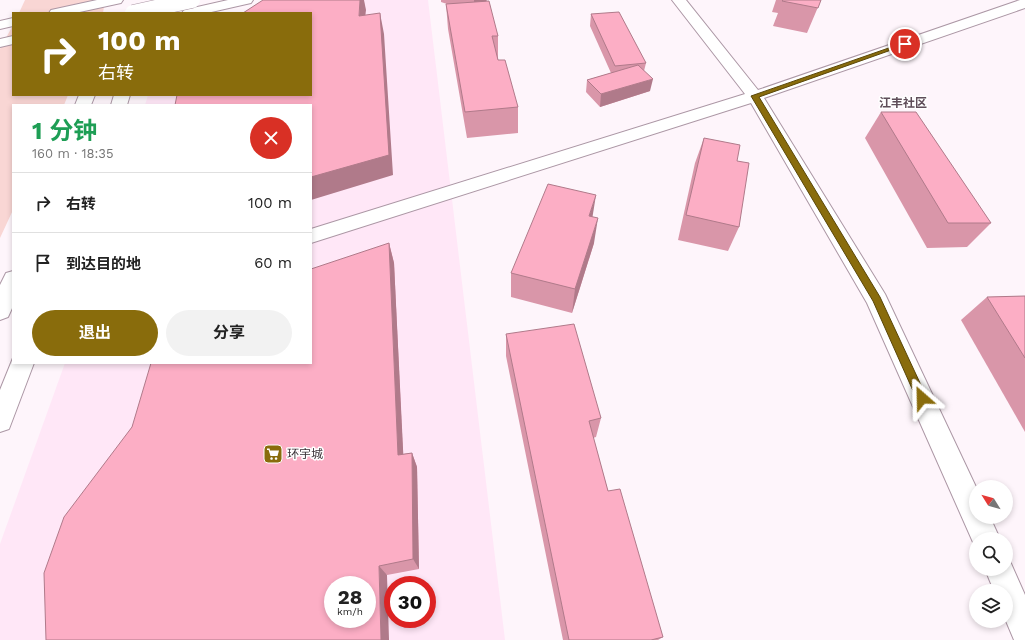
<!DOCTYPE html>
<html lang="zh">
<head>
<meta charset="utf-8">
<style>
	body { margin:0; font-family:"Work Sans","Noto Sans SC",sans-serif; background:#f2f2f2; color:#222; height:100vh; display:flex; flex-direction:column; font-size:15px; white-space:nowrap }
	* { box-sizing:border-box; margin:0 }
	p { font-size:13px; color:#767676 }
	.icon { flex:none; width:22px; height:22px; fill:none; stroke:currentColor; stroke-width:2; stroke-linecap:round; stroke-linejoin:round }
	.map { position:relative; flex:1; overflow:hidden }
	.sheet { position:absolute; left:12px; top:104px; width:300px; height:260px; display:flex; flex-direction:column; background:#fff; border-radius:0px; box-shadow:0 2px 6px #0003 }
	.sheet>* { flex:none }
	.top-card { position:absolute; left:12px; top:12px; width:300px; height:84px; border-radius:0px; box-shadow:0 2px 6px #0003; background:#896c0c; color:#fff; overflow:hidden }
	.needle { width:26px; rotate:307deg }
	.tools { position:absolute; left:969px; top:480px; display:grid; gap:8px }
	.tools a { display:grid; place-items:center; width:44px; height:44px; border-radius:50%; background:#fff; box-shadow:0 2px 6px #0003; font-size:20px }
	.speed { position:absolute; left:324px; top:576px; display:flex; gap:8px; font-size:20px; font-weight:700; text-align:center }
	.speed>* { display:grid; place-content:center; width:52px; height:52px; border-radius:50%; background:#fff; box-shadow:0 2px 6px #0003; line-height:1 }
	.speed small { font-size:10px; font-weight:400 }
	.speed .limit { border:6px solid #d22; background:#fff; color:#111 }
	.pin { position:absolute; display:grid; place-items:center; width:34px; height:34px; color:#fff; margin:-17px; border:2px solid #fff; border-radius:50%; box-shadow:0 1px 4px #0007 }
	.me { position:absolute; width:44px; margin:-22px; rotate:335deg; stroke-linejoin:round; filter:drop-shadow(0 0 3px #0008) }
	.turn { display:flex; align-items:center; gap:14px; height:84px; padding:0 20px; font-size:18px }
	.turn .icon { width:52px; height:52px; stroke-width:2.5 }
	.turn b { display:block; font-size:28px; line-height:34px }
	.round { display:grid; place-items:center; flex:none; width:42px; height:42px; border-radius:21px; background:#f2f2f2 }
	.overview { display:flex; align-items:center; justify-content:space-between; height:68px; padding:0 20px }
	h1 { font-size:24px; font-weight:700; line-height:30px; color:#1e9e55 }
	.action { display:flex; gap:8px; margin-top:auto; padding:8px 20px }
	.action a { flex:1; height:46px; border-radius:24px; background:#896c0c; color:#fff; font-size:16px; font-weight:700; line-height:46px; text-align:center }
	.action a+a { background:#f2f2f2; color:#222 }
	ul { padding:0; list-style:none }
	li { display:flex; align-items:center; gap:12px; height:60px; padding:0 20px; border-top:1px solid #e0e0e0 }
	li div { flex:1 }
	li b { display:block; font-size:15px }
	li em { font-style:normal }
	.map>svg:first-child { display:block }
	.built { fill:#ffe7f7; fill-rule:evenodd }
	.green { fill:#f9d6d4 }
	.pier { fill:#fef5fb }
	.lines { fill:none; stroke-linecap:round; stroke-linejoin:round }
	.minor-casing { stroke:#ac97a5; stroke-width:2 }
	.major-casing { stroke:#ac97a5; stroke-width:2 }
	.minor { fill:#fff; fill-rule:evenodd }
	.major { fill:#fff; fill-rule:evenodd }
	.major-bridge-casing { stroke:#ac97a5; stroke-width:17; stroke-linecap:butt }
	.major-bridge { stroke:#fff; stroke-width:16 }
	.wall { fill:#d996a9 }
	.shaded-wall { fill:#b07a8a }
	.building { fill:#fcaec5; stroke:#b07a8a; fill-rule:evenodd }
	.route { fill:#896c0c; stroke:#594608 }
	.labels { text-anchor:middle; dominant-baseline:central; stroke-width:3; stroke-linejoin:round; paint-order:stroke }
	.far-quarter-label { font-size:12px; font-weight:bold; fill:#5f4d59; stroke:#fff }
	.poi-label { font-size:12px; fill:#3a3137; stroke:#fff; text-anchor:start }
</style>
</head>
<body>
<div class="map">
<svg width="1025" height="640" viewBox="0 0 1025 640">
	<rect width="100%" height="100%" fill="#fef5fb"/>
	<!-- built -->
	<path class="built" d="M294,0h134l77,640h-505v-96l65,-181h246v-258h-166l3,-10h163v-82h-72zM333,585h34v34h-34zM393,585h34v34h-34z"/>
	<!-- green -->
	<g class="green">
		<polygon points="25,0 105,0 103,13 19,13"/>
		<polygon points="13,25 13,95 68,95 64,105 13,105 13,210 0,238 0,49"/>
	</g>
	<!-- pier -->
	<polygon class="pier" points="18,0 2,33 0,34 0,4"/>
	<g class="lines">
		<defs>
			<g id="minor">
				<polygon points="672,0 686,0 758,90 1020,0 1025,0 1025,8 764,98 885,294 976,487 976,517 990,517 1000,539 976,539 976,549 867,303 751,103 311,243 311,229 745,94"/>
				<polygon points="1006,558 1009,559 1025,595 1025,640 1014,640 1006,621 1006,591 994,591 985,569 1006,569"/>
			</g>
			<g id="major">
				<polygon points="97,0 123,0 121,3 75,13 49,13 51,10"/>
				<polygon points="228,0 253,0 251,3 207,13 182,13 184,10"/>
				<polygon points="13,18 13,26 0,29 0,21"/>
				<polygon points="13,36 13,44 0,47 0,39"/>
				<polygon points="79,95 95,95 91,105 75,105"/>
				<polygon points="114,95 130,95 127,105 111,105"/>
				<polygon points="13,271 13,306 8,317 0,320 0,285 6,273"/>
				<polygon points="13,358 13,363 34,363 9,429 0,432 0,390"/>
			</g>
		</defs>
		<!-- minor casing -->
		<use href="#minor" class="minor-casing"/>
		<!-- major casing -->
		<use href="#major" class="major-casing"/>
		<!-- minor -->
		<use href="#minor" class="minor"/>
		<!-- major -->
		<use href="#major" class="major"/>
		<defs>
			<polyline id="major-bridge" points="133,13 192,0"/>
		</defs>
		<!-- major-bridge casing -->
		<use href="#major-bridge" class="major-bridge-casing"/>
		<!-- major-bridge -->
		<use href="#major-bridge" class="major-bridge"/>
	</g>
	<!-- wall -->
	<g class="wall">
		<polygon points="441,0 487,0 486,1 498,36 498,60 518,107 518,133 467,138 448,29 446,4 447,4 441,2"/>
		<polygon points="776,0 821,0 807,33 773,26 778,13 772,12"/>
		<polygon points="591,14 646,63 644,71 650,91 600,107 586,92 587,80 611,73 590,26"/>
		<polygon points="881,112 991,223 967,247 927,248 865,138"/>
		<polygon points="704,138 737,161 739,227 728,251 678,240 695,163"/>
		<polygon points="593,217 594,243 572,313 511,297 511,273"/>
		<polygon points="389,243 394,263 403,454 412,453 417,467 419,569 387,575 132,427"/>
		<polygon points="1025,296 1025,432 961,320 987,297"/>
		<polygon points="506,334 601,418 596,437 593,438 608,491 663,637 658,640 563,640 506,356"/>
	</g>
	<!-- shaded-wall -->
	<g class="shaded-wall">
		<polygon points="360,0 364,0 366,10 363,36 359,16"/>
		<polygon points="474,0 487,0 475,12"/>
		<polygon points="380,13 384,34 393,175 311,200 311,204 311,177"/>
		<polygon points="653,79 650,91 600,107 601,94"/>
		<polygon points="596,195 592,220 589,216"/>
		<polygon points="598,218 594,243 572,313 575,289"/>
		<polygon points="389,243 394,263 404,469 398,455"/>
		<polygon points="412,453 417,467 419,569 413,559"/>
		<polygon points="379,566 387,575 389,640 381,640"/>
	</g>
	<!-- building -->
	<g class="building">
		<polygon points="263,0 360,0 359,16 380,13 389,155 311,177 311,105 175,105 177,95 311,95 311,13 243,13"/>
		<polygon points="783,0 821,0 818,8 782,1"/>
		<polygon points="489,1 498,36 492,36 498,60 505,60 518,107 465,112 446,4"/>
		<polygon points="619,12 646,63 615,66 591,14"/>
		<polygon points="638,65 653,79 601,94 587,80"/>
		<polygon points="881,112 916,112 991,223 948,223"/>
		<polygon points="704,138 740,145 737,161 749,163 739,227 686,215"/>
		<polygon points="548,184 596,195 589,216 598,218 575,289 511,273"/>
		<path d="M389,243l9,212 14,-2 1,106 -34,7 2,74h-335l-2,-67 20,-56 68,-90 19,-64h160v-94zM333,585h34v34h-34z"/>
		<polygon points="1025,296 1025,358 987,297"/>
		<polygon points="574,324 601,418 589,421 608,491 620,489 663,637 651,640 569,640 506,334"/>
	</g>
	<!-- route -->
	<polygon class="route" points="903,43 908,44 759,97 880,297 927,398 925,402 922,403 918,402 873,301 751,96"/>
	<!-- icons -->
	<defs>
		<symbol id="supermarket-square" viewBox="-11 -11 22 22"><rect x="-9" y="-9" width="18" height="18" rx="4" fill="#896c0c" stroke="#fff"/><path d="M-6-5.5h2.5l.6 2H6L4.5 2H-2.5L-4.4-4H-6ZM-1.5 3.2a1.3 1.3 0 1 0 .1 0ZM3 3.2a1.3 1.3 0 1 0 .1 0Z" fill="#fff"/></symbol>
	</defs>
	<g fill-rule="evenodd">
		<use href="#supermarket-square" x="262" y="443" width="22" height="22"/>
	</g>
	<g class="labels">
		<!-- far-quarter labels -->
		<g class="far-quarter-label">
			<text x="903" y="103">江丰社区</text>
		</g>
		<!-- poi labels -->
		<g class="poi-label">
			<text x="287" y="454">环宇城</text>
		</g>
	</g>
</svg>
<div class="tools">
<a><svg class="needle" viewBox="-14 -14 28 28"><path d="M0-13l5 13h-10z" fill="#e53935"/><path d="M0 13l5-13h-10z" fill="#767676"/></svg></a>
<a><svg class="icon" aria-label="search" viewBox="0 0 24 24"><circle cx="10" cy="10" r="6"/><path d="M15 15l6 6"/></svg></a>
<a><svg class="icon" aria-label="layers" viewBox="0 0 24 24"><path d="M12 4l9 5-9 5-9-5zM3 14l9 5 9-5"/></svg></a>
</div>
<div class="speed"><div>28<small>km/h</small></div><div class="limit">30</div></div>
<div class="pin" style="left:905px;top:44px;background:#d93025"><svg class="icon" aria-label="arrive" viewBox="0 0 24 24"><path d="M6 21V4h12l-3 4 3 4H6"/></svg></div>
<svg class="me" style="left:922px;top:398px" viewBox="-20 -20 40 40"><path d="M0-17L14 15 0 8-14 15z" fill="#896c0c" stroke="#fff" stroke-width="4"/></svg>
<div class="top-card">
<div class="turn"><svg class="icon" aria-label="right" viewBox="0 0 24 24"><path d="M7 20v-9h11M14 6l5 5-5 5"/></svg><div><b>100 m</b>右转</div></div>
</div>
<section class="sheet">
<div class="overview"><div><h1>1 分钟</h1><p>160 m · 18:35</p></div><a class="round" style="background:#d93025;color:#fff"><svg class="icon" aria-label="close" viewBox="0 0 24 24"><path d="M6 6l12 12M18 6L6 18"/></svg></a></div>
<ul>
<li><svg class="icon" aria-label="right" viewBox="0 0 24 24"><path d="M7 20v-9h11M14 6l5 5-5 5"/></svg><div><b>右转</b></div><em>100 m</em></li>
<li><svg class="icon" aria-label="arrive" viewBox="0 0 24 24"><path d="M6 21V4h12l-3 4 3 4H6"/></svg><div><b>到达目的地</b></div><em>60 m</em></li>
</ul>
<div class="action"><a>退出</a><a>分享</a></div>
</section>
</div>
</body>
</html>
